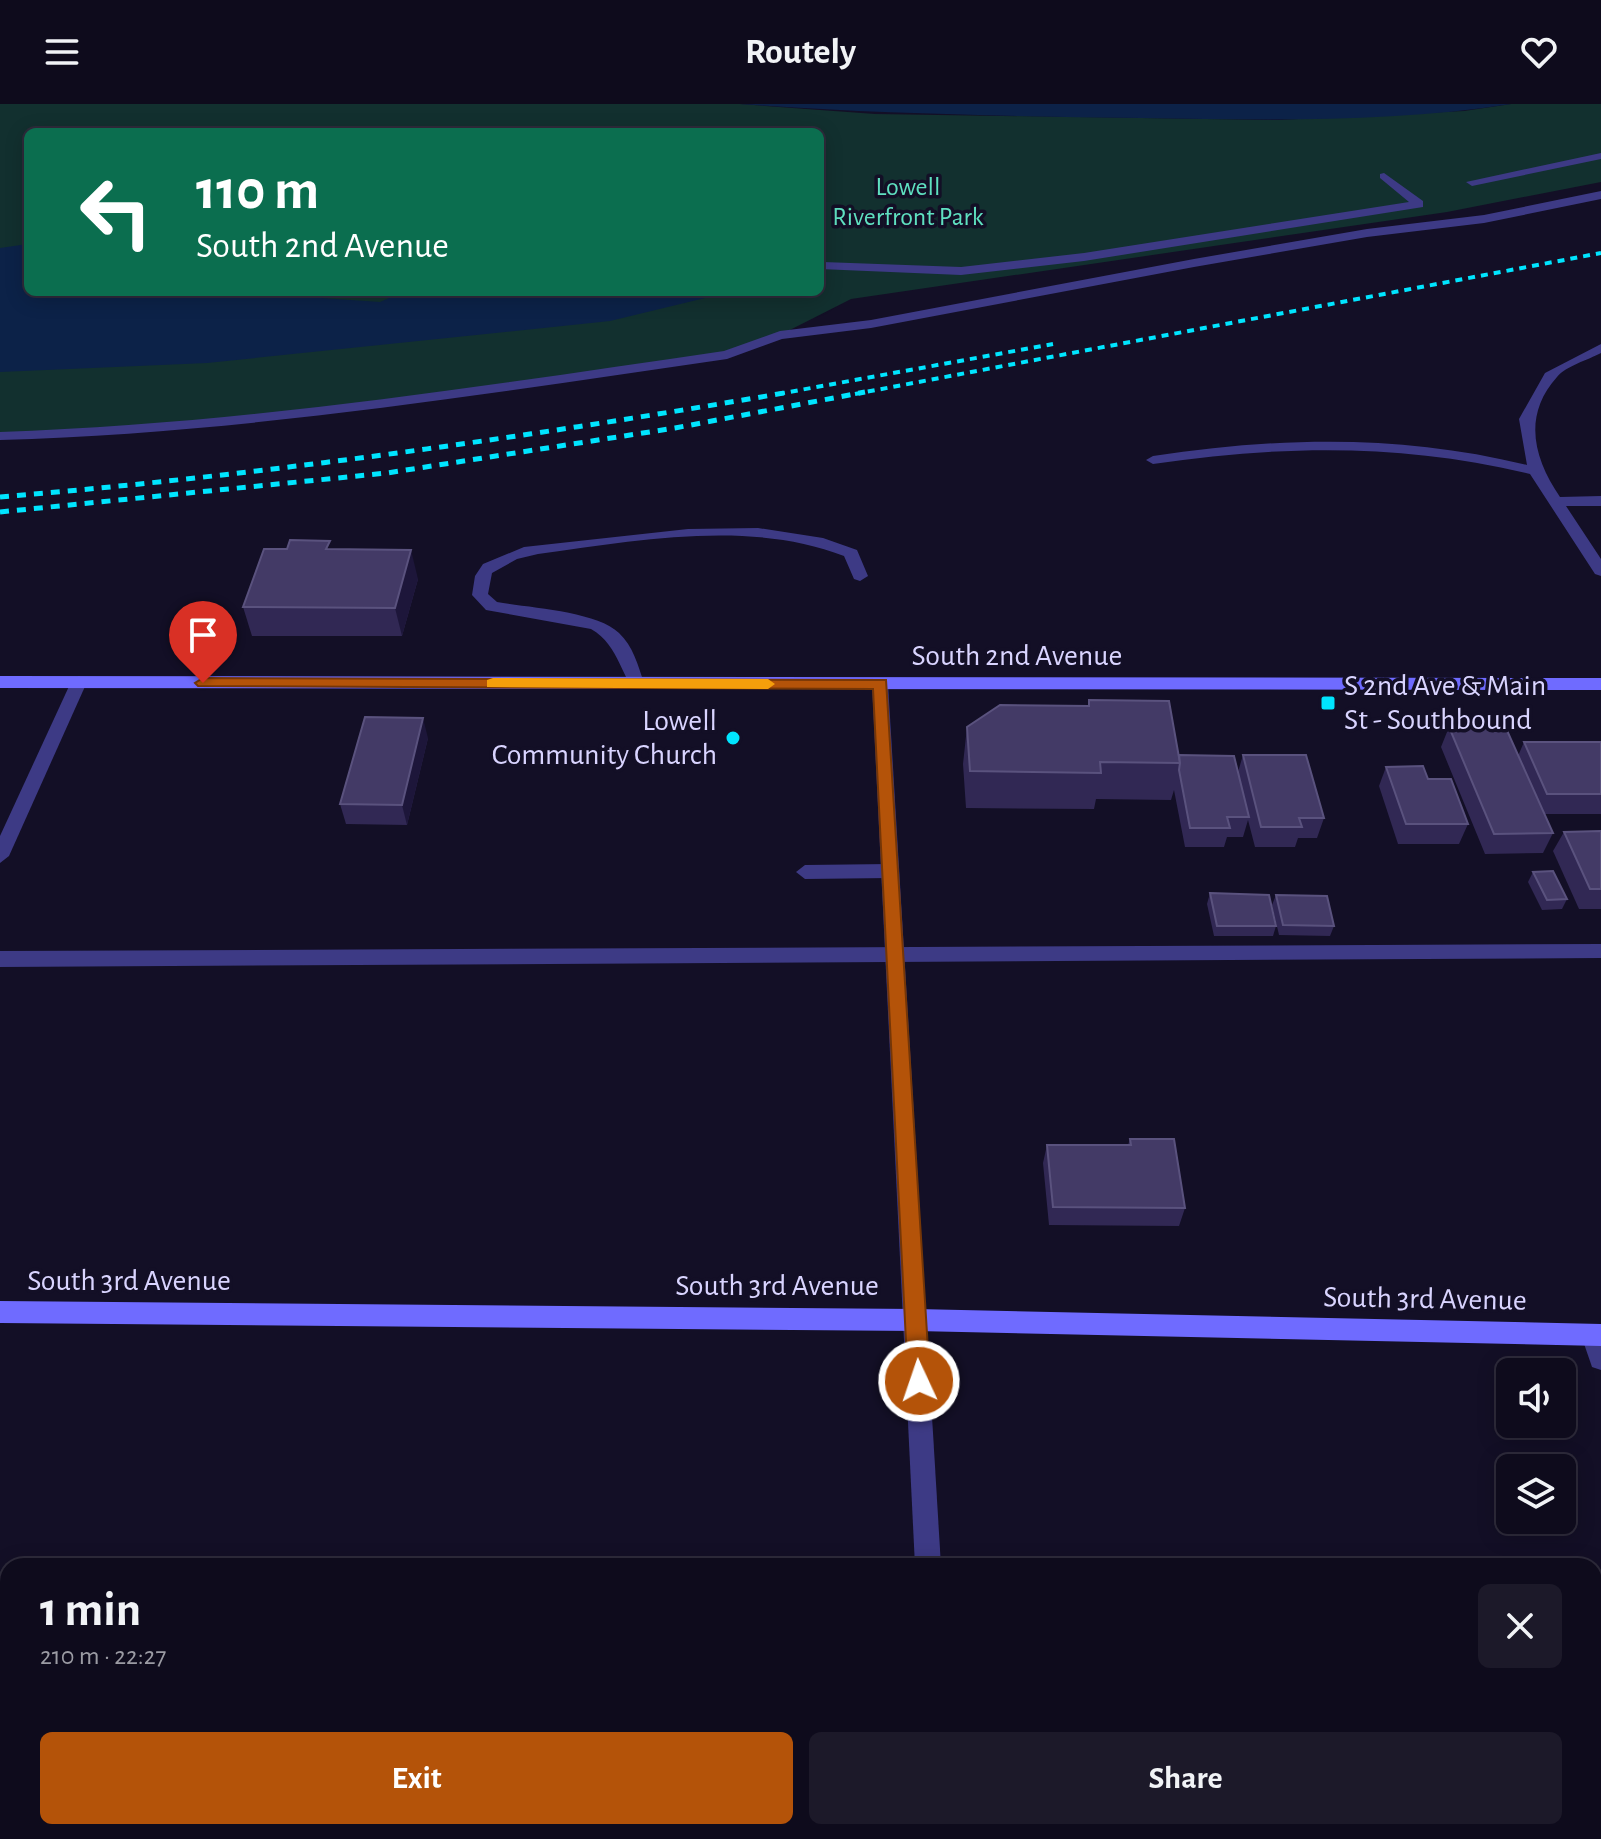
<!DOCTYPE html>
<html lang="en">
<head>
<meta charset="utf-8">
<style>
	body { margin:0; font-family:"Alegreya Sans",sans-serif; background:#1c1929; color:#f1f3f6; height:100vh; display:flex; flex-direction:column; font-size:30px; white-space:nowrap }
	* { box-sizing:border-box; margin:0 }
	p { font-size:26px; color:#9b9ba3 }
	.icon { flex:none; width:44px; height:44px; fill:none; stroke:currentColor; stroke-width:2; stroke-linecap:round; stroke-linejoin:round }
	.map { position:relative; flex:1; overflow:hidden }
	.sheet { position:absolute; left:0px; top:1454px; width:1602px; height:282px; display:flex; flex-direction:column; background:#0e0b1c; border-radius:24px 24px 0 0; box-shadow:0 4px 20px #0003,0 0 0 2px #2e2b3b }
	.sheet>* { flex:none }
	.top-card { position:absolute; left:24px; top:24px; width:800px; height:168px; border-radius:12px; box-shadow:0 4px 20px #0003,0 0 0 2px #2e2b3b; background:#0b6e4f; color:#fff; overflow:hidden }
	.fabs { position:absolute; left:1496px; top:1254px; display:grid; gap:16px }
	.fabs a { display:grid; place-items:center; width:80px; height:80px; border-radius:12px; background:#0e0b1c; box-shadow:0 4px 20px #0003,0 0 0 2px #2e2b3b; font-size:40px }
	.pin { position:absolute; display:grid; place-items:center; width:68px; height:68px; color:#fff; margin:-82px -34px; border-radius:50% 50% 50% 0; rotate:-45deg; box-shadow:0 0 8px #0007 }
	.pin .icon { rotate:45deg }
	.me { position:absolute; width:88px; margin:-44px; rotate:357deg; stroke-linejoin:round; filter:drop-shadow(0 0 6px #0008) }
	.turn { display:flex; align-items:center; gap:28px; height:168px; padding:0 40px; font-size:36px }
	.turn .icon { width:104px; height:104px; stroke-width:2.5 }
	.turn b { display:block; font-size:56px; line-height:68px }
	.round { display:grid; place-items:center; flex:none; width:84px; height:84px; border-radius:12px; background:#1c1929 }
	.head { display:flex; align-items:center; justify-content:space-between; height:136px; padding:0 40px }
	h1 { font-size:48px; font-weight:700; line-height:60px }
	.primary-button { display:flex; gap:16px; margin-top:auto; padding:16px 40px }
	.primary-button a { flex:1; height:92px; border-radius:12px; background:#b45309; color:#fff; font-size:32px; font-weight:700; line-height:92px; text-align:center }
	.primary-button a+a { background:#1c1929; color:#f1f3f6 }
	header { display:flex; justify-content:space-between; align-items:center; height:104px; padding:0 40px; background:#0e0b1c; font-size:36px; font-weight:700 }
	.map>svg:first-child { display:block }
	.green { fill:#12302f; fill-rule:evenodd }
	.water { fill:#0c2248 }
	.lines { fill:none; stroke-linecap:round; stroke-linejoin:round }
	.lane { fill:#3d3a85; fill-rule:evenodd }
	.street { fill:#3d3a85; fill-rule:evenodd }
	.secondary { fill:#6f6bff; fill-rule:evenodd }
	.rail-far1 { stroke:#00e5ff; stroke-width:4; stroke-dasharray:7 6; stroke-linecap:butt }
	.rail { stroke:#00e5ff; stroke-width:5; stroke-dasharray:9 8; stroke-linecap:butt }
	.wall { fill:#312854 }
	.shaded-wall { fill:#1d163a }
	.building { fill:#433a66; stroke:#5a527e; stroke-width:2 }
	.route { fill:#b45309; stroke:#753606; stroke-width:2 }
	.slow { fill:#f59e0b }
	.poi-dot { fill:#00e5ff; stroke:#130f26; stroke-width:3 }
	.labels { text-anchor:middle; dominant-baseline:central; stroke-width:7; stroke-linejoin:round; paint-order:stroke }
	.far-park-label { font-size:26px; fill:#5fe0c0; stroke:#130f26 }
	.street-label { font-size:30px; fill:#d9d4ff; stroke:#130f26 }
	.poi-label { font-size:30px; fill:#d9d4ff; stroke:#130f26; text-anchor:start }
</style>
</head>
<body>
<header><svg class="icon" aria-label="menu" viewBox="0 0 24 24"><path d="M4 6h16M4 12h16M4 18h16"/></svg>Routely<svg class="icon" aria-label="heart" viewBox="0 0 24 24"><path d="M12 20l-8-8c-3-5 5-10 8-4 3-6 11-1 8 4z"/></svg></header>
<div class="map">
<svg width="1601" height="1735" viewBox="0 0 1601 1735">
	<rect width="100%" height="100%" fill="#130f26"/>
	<!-- green -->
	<path class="green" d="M0,0h740l135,10 403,6 186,-9 47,-7h90v78l-154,30 -596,87 -71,36 -53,20 -396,55 -331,26zM28,28h792v160h-792z"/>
	<!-- water -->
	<g class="water">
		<path d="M740,0h771c-122,19 -247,16 -370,14 -134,-2 -267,-4 -401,-14z"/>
		<polygon points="28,140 28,188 273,188 277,191 380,198 403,188 730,188 610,217 207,259 0,268 0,144"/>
	</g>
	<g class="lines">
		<!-- lane -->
		<g class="lane">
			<polygon points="1601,49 1601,55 1472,82 1466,78"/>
			<polygon points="1384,69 1423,97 1423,103 1084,157 961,171 820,165 823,158 961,163 1084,149 1409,98 1380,74 1380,70"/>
			<path d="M1601,87v8l-117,24 -117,14 -173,30 -323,61 -89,11 -55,20c-242,35 -482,74 -727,81v-8c244,-8 483,-46 724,-81l56,-20 91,-11 323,-61 173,-30 117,-14z"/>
			<path d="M1601,240v9c-13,7 -35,13 -44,24 -35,39 -23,82 3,120l41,-1v10h-35l35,53v17l-6,-2 -65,-100c-127,-31 -249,-29 -377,-10l-7,-4 7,-4c127,-19 248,-22 374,9l-8,-46 26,-46z"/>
			<path d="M758,424l65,10 34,12 11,26 -8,5 -6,-2 -10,-23c-95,-37 -208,-15 -306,-2l-21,5 -25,14 -4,21 9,8c32,6 99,9 122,31 14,13 19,32 25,50l-8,6c-13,-5 -16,-44 -45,-60l-105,-19 -14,-15 3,-19 8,-12 41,-17 164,-18z"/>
			<polygon points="890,760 899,767 890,774 805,775 796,768 805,761"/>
			<polygon points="1601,840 1601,854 0,863 0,847"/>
			<polygon points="1593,1220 1601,1223 1601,1266 1592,1263 1581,1231 1585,1223"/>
		</g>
		<!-- street -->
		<g class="street">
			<polygon points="79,572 87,578 9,752 0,759 0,732 71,578"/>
			<polygon points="880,574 888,580 941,1462 915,1462 872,580"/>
			<rect x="926" y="1728" width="30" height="7"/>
		</g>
		<!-- secondary -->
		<g class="secondary">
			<polygon points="0,572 1601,574 1601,586 0,584"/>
			<polygon points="0,1197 916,1205 1601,1220 1601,1242 916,1227 0,1219"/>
		</g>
		<!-- rail-far1 -->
		<g class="rail-far1">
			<polyline points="778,290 1053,240"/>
			<polyline points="855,290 1601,149"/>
		</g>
		<!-- rail -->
		<g class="rail">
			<path d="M0,393c265,-22 528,-60 790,-105"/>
			<polyline points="0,408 387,369 675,324 865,288"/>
		</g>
	</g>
	<!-- wall -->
	<g class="wall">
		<polygon points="332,445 418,475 402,532 252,532 243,503"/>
		<polygon points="1089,596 1179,651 1238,668 1243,651 1324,714 1317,734 1298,734 1295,743 1255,743 1248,716 1243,733 1227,733 1224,743 1185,743 1174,686 1171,696 1096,695 1094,705 966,704 963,660 967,623 1088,602"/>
		<polygon points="1449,623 1518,652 1524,638 1601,638 1601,710 1544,710 1553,729 1543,749 1485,750 1441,643"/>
		<polygon points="428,634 407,721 346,720 340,700"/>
		<polygon points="1386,663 1428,675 1468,720 1459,740 1398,740 1379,682"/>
		<polygon points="1601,727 1601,805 1579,805 1553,747 1564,728"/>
		<polygon points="1533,768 1567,795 1562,805 1542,806 1528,778"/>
		<polygon points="1210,789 1276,822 1273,832 1214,832 1207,800"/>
		<polygon points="1276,791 1334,822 1330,832 1279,831 1272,801"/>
		<polygon points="1130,1035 1185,1104 1179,1122 1049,1121 1043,1059 1047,1041 1128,1041"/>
	</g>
	<!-- shaded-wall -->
	<g class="shaded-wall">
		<polygon points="411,446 418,475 402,532 395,504"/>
		<polygon points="423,614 428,634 407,721 402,701"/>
	</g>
	<!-- building -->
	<g class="building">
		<polygon points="290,436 330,437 326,445 411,446 395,504 243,503 264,445 287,445"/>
		<polygon points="1089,596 1169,597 1180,659 1100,658 1101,669 970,667 967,623 1000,601 1089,602"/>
		<polygon points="365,613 423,614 402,701 340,700"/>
		<polygon points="1505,622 1553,729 1494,730 1449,623"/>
		<polygon points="1524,638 1601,638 1601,690 1547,690"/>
		<polygon points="1179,651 1234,652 1249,713 1227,713 1230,724 1190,724 1179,666 1180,659"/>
		<polygon points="1243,651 1306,651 1324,714 1299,714 1302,723 1261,723"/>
		<polygon points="1423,662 1428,675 1451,675 1468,720 1406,720 1386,663"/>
		<polygon points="1601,727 1601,785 1590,785 1564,728"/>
		<polygon points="1553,767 1567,795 1547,796 1533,768"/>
		<polygon points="1210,789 1269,791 1276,822 1217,822"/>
		<polygon points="1276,791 1327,792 1334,822 1283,821"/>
		<polygon points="1130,1035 1174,1035 1185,1104 1053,1103 1047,1041 1131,1041"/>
	</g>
	<!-- route -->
	<polygon class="route" points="203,574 886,576 930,1277 927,1284 919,1287 911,1284 908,1277 873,585 198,582 195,579"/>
	<!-- slow -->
	<polygon class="slow" points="493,574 768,575 775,580 768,585 487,583 487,576"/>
	<!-- markers -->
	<g class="poi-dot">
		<rect x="1320" y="591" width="16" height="16" rx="4"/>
		<circle cx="733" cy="634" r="8"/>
	</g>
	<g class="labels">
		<!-- far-park labels -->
		<g class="far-park-label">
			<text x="908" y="83">Lowell<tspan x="908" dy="30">Riverfront Park</tspan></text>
		</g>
		<!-- street labels -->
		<g class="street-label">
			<text x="1017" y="552">South 2nd Avenue</text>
			<text x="129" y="1177">South 3rd Avenue</text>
			<text x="777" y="1182">South 3rd Avenue</text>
			<text transform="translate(1425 1195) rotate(1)">South 3rd Avenue</text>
		</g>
		<!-- poi labels -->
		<g class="poi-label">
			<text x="1344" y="582">S 2nd Ave &amp; Main<tspan x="1344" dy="34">St - Southbound</tspan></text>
			<text x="717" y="617" text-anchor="end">Lowell<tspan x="717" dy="34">Community Church</tspan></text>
		</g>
	</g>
</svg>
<div class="fabs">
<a><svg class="icon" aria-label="sound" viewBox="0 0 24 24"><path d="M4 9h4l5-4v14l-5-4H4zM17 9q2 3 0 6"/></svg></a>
<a><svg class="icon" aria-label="layers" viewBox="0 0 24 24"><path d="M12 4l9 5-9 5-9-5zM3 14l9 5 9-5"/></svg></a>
</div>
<div class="pin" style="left:203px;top:579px;background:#d93025"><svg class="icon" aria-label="arrive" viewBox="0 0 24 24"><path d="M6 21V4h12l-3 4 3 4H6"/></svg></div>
<svg class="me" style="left:919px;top:1277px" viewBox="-20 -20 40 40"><circle r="17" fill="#b45309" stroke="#fff" stroke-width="3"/><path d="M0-11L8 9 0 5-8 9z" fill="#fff"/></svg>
<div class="top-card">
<div class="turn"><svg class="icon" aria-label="left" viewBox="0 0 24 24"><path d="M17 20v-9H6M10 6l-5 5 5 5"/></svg><div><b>110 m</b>South 2nd Avenue</div></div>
</div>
<section class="sheet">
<div class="head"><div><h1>1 min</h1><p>210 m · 22:27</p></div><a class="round"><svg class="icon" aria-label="close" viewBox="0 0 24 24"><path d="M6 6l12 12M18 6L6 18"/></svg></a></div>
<div class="primary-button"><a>Exit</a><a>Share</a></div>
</section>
</div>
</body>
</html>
